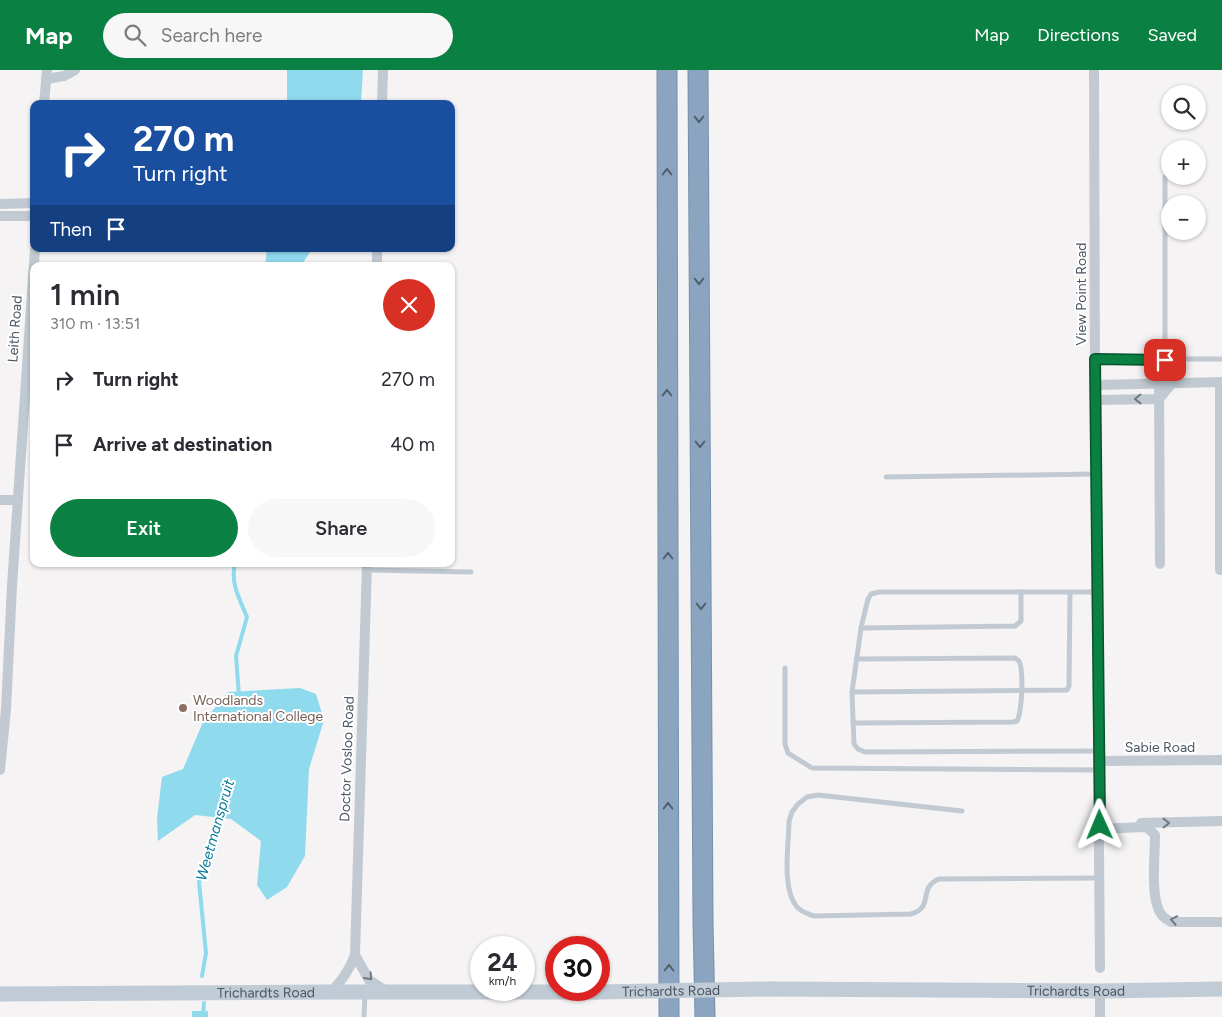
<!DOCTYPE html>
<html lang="en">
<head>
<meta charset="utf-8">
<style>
	body { margin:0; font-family:Figtree,sans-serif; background:#f7f7f7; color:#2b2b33; height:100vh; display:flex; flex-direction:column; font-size:19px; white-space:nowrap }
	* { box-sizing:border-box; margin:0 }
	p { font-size:16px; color:#7c7c81 }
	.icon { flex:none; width:28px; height:28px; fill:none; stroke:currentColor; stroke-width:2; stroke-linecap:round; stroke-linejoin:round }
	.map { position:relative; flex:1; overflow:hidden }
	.panel { position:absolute; left:30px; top:192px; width:425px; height:305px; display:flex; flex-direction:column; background:#fff; border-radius:10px; box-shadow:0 1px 4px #0004 }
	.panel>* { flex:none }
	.top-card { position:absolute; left:30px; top:30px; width:425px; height:152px; border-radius:10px; box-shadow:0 1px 4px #0004; background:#1a4fa0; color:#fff; overflow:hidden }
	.tools { position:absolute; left:1161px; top:15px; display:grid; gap:10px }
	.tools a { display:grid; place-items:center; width:45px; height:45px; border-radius:50%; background:#fff; box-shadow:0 1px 4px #0004; font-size:25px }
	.speed { position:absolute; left:470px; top:866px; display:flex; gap:10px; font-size:25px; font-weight:700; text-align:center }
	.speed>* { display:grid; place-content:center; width:65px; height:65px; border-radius:50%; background:#fff; box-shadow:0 1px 4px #0004; line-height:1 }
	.speed small { font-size:12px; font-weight:400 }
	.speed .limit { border:8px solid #d22; background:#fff; color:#111 }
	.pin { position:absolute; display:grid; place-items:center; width:42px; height:42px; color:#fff; margin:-21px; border-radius:10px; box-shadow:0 2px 8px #0006 }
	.me { position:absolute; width:55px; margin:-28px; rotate:359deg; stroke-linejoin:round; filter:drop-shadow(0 0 4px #0008) }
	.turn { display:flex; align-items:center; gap:18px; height:105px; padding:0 20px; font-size:22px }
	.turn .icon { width:65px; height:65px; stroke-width:2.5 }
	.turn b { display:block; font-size:35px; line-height:42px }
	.then { display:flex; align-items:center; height:48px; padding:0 20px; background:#0003; gap:10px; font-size:19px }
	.round { display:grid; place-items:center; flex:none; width:52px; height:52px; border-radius:26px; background:#f7f7f7 }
	.overview { display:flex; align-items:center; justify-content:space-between; height:85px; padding:0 20px }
	h1 { font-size:30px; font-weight:600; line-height:38px }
	.cta { display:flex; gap:10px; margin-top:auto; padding:10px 20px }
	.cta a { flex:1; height:58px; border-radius:30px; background:#0b8043; color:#fff; font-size:20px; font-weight:600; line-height:58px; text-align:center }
	.cta a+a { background:#f7f7f7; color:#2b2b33 }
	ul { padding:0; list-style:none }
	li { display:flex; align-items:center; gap:15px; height:65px; padding:0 20px }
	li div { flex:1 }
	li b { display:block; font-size:19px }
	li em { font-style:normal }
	header { display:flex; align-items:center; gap:30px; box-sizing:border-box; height:70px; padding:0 25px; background:#0b8043; color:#fff }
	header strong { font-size:24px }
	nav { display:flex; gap:28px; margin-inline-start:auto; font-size:18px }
	.search { width:350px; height:45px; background:#f7f7f7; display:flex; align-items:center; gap:12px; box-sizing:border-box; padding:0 18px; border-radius:28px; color:#7c7c81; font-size:19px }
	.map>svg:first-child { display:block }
	.water { fill:#90daee }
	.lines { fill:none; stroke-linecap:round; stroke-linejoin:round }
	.stream { stroke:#90daee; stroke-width:4 }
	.highway-casing { stroke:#7690ad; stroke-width:21 }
	.lane { stroke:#c1cad2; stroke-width:5 }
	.street { stroke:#c1cad2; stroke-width:10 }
	.secondary { stroke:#c1cbd6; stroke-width:15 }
	.highway { stroke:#8ba5c1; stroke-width:19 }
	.secondary-bridge { stroke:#c1cbd6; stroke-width:15 }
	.oneway { stroke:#505e6b }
	.oneway2 { stroke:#6e7983 }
	.route-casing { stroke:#07532c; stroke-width:12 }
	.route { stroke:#0b8043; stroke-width:9 }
	.education-dot { fill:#8d6e63; stroke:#fff; stroke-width:2 }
	.labels { text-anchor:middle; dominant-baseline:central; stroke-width:4; stroke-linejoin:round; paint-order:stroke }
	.street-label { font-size:14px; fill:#4a5661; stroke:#fff }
	.education-label { font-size:14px; fill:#785e54; stroke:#fff; text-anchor:start }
	.water-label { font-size:15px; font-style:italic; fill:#0c7c9b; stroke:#fff }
</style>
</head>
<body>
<header>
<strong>Map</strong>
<div class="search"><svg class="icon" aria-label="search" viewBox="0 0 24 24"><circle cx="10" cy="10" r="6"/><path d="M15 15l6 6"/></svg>Search here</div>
<nav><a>Map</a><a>Directions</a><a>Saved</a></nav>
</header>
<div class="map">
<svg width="1222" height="947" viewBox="0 0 1222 947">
	<rect width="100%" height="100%" fill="#f5f3f3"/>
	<!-- water -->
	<g class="water">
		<polygon points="287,0 363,0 361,34 287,34"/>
		<polygon points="267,179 312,179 301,196 265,196"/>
		<polygon points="300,618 316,624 324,650 309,699 305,786 287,817 267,830 257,815 261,771 231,749 195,745 158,771 157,748 162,707 183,699 203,652 228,622"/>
		<rect x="192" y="941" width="16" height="6"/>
	</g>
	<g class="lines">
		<!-- stream -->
		<g class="stream">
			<path d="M235,494c-5,19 5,36 12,53l-11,39 3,40"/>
			<polyline points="202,906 206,883 199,812 222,744"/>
			<polyline points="203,947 204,933"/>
		</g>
		<defs>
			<g id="highway">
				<polyline points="667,0 669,947"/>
				<polyline points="698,0 703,851 705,947"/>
			</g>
		</defs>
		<!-- highway casing -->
		<use href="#highway" class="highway-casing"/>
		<!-- lane -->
		<g class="lane">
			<polyline points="1095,289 1222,289"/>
			<polyline points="1165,290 1165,107"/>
			<polyline points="886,407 1096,404"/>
			<polyline points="367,500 471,502"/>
			<polyline points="1097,522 879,522 871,524 868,529 861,558 852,622 854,674 858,679 865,682 1098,681"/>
			<polyline points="861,558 1015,556 1021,551 1021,522"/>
			<polyline points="785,598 785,674 788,683 812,698 1098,700"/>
			<polyline points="852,622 1067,620 1069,616 1070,523"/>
			<path d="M853,653l160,-1 4,-1c5,-10 7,-50 2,-60l-4,-3 -159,1"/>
			<path d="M962,741l-144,-16 -11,2 -9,7 -6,8 -3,9c0,23 -8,67 8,86 4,5 11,7 17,9l97,-2c24,-7 6,-26 28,-35l160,-1"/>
			<polyline points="364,947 365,923"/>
		</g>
		<!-- street -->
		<g class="street">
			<polyline points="1094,0 1095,315 1100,898"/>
			<polyline points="46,9 64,6 75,0"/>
			<polyline points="44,34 47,0"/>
			<polyline points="382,34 383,0"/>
			<polyline points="0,134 34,133"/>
			<polyline points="0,146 34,146"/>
			<polyline points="377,196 377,179"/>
			<polyline points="1159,313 1160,494"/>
			<polyline points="1095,315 1222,312"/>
			<polyline points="1095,330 1159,329 1172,313"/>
			<polyline points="0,430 18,430"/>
			<polyline points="1220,500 1220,312"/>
			<polyline points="1099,691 1222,690"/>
			<polyline points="0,700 6,639 12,516 35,179"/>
			<polyline points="1141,753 1222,751"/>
			<path d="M1100,759l43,-2 5,1 7,7c0,20 -4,55 3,73 2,7 7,11 13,14h51"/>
			<polyline points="355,885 369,910 386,921"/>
			<polyline points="1100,921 1100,947"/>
			<path d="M331,922c11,-12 18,-21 24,-37l12,-391"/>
		</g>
		<!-- secondary -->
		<g class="secondary">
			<path id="s1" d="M770,919l330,2 122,-2"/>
			<path id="s2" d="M0,924l331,-2h266"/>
		</g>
		<!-- highway -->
		<use href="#highway" class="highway"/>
		<!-- secondary-bridge -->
		<path class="secondary-bridge" id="s3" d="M597,922l173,-3"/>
	</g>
	<!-- one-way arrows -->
	<defs><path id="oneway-chevron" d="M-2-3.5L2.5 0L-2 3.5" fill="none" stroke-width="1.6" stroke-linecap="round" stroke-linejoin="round" transform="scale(1.25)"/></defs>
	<g class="oneway">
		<use href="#oneway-chevron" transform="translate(699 49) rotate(90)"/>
		<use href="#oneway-chevron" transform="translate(667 102) rotate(-90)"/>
		<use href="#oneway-chevron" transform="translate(699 211) rotate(90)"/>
		<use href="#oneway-chevron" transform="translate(667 323) rotate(-90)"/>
		<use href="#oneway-chevron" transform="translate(700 374) rotate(90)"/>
		<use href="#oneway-chevron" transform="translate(668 486) rotate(-90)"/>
		<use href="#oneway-chevron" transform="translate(701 536) rotate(90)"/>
		<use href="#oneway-chevron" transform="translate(668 736) rotate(-90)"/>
		<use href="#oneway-chevron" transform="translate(669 898) rotate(-90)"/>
	</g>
	<g class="oneway2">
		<use href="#oneway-chevron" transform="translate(1138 329) rotate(179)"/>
		<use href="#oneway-chevron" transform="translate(1166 753) rotate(-1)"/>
		<use href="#oneway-chevron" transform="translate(1174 850) rotate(-169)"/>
		<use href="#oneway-chevron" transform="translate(369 907) rotate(48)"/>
	</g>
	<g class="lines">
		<defs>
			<polyline id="route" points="1100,755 1095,289 1165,290"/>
		</defs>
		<!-- route casing -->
		<use href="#route" class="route-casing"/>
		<!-- route -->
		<use href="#route" class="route"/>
	</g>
	<!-- markers -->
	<circle class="education-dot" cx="183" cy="638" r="5"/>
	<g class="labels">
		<!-- street labels -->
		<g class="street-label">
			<text transform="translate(1081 224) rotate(-90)">View Point Road</text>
			<text transform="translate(15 259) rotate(-86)">Leith Road</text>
			<text x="1160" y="677">Sabie Road</text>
			<text transform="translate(347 689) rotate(-88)">Doctor Vosloo Road</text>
			<text stroke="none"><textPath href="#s1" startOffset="306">Trichardts Road</textPath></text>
			<text stroke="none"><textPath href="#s3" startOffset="74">Trichardts Road</textPath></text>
			<text stroke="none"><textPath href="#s2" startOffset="266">Trichardts Road</textPath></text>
		</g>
		<!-- education labels -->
		<g class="education-label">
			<text x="193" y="630">Woodlands<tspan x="193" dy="16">International College</tspan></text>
		</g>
		<!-- water labels -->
		<g class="water-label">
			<text transform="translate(215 760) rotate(-74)">Weetmanspruit</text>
		</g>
	</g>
</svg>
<div class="tools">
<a><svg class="icon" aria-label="search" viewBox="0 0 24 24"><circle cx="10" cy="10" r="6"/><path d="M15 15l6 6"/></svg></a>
<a>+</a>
<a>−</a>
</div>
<div class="speed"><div>24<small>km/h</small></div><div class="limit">30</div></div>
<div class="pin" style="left:1165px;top:290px;background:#d93025"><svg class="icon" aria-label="arrive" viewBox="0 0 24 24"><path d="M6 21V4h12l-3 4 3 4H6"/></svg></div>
<svg class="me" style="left:1100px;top:755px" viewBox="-20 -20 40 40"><path d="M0-17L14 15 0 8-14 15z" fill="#0b8043" stroke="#fff" stroke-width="4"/></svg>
<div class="top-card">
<div class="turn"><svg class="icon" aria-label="right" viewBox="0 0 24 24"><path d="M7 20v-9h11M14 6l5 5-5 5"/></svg><div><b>270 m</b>Turn right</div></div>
<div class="then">Then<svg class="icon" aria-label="arrive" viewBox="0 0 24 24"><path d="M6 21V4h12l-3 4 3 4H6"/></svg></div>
</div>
<section class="panel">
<div class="overview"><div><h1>1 min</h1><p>310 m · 13:51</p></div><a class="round" style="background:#d93025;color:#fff"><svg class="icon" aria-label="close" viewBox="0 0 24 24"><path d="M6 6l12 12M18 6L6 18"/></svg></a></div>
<ul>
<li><svg class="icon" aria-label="right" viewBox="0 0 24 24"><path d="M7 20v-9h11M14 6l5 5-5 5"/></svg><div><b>Turn right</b></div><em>270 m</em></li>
<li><svg class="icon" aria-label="arrive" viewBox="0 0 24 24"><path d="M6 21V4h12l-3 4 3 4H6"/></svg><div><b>Arrive at destination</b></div><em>40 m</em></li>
</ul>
<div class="cta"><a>Exit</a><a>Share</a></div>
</section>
</div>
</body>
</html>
